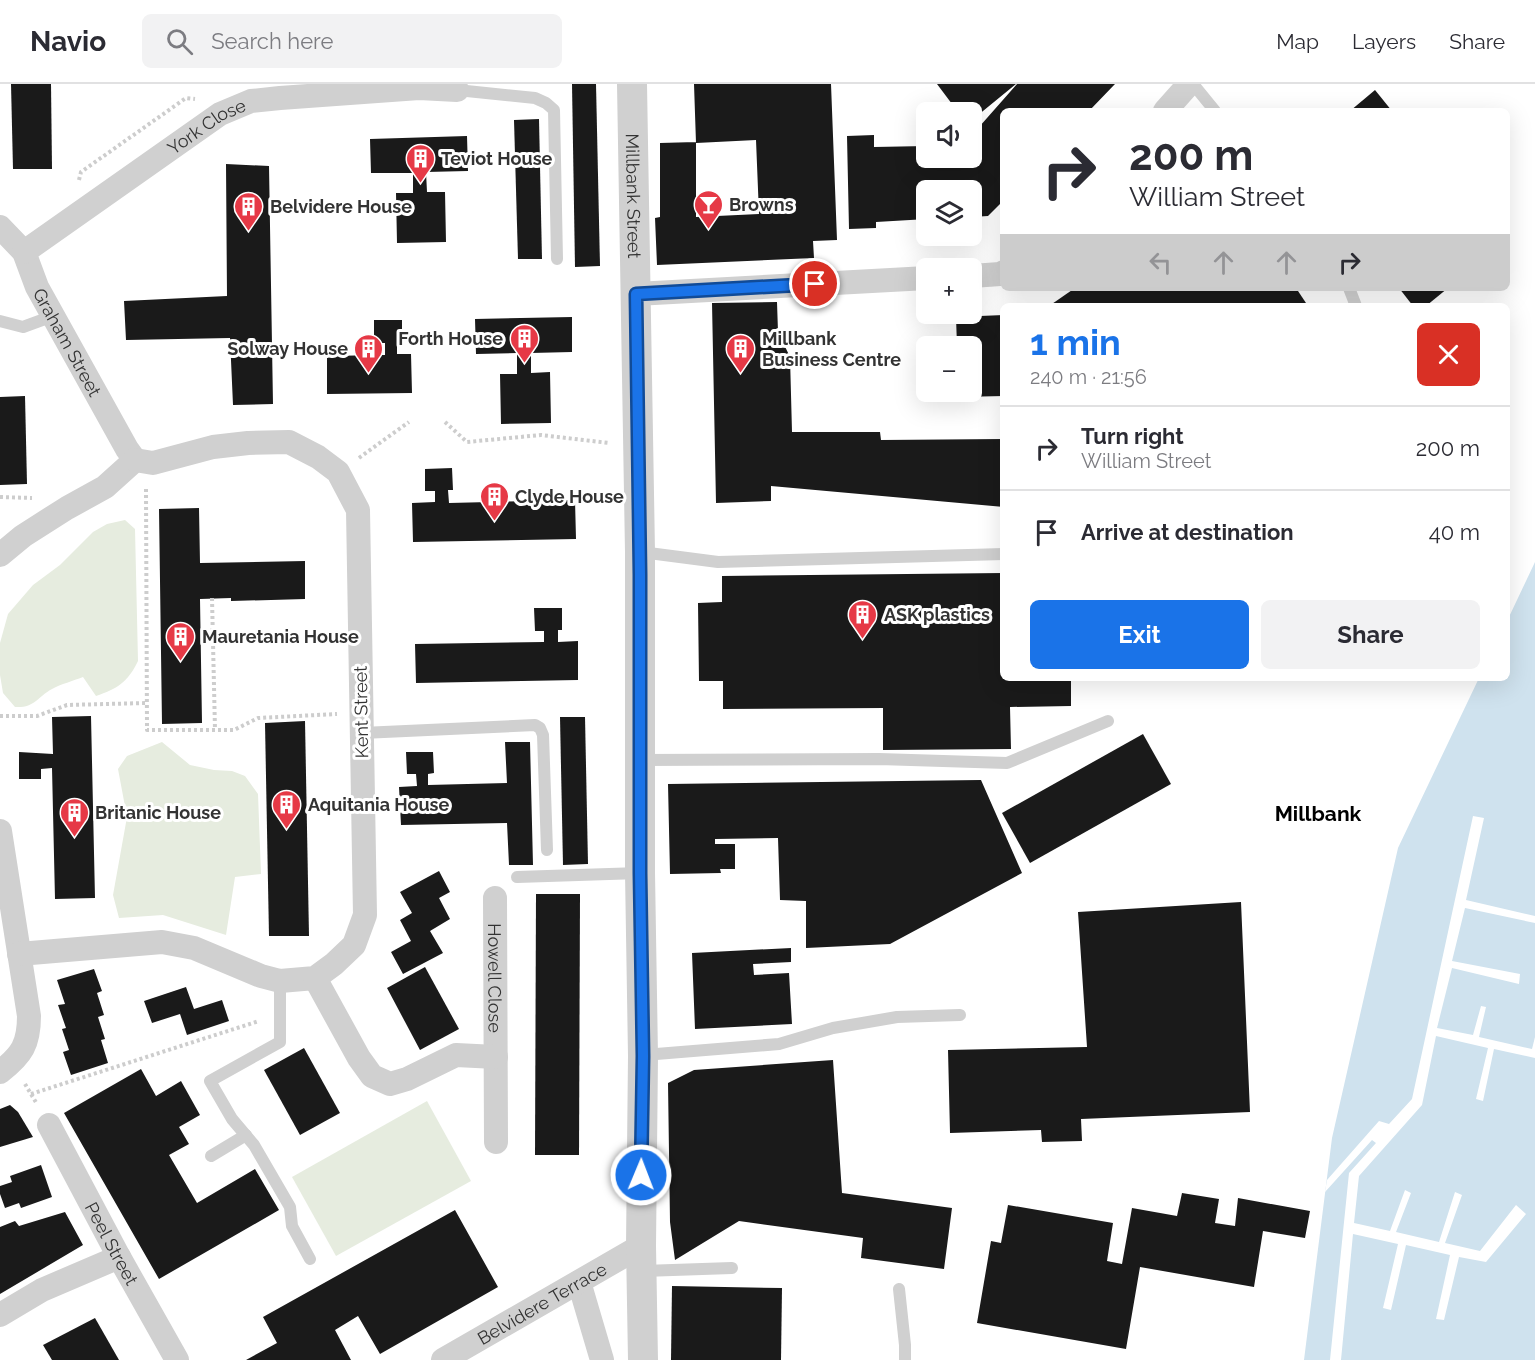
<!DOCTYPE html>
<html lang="en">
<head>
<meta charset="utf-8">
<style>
	body { margin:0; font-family:Raleway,sans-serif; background:#f2f2f3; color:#2b2b33; height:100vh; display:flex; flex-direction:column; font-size:22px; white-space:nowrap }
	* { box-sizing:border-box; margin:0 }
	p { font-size:20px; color:#7c7c81 }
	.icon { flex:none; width:33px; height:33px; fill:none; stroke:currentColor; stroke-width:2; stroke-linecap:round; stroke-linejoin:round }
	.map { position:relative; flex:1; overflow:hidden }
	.details { position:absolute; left:1000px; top:219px; width:510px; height:378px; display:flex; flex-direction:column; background:#fff; border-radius:9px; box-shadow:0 6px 24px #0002 }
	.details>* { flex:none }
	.top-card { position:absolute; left:1000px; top:24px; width:510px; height:183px; border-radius:9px; box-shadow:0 6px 24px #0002; background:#fff; color:#2b2b33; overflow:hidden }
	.fabs { position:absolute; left:916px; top:18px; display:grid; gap:12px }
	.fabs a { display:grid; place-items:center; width:66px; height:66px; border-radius:9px; background:#fff; box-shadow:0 6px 24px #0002; font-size:30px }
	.pin { position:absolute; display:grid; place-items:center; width:51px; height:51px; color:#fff; margin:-26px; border:3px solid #fff; border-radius:50%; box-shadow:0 2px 6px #0007 }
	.me { position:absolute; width:66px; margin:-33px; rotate:1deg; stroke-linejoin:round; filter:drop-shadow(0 0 4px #0008) }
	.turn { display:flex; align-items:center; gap:21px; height:126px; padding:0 30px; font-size:27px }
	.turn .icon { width:78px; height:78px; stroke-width:2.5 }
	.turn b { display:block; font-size:42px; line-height:51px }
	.lanes { display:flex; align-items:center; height:57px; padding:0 30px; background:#0003; justify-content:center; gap:30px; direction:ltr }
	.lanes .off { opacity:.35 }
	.round { display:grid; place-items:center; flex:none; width:63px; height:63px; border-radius:9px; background:#f2f2f3 }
	.summary { display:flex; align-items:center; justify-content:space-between; height:102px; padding:0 30px }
	h1 { font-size:36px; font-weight:700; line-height:45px; color:#1a73e8 }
	.button { display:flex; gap:12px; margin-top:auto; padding:12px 30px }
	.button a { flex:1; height:69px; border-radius:9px; background:#1a73e8; color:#fff; font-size:24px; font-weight:700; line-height:69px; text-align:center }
	.button a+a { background:#f2f2f3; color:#2b2b33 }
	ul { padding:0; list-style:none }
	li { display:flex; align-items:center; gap:18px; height:84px; padding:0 30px; border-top:2px solid #e1e1e2 }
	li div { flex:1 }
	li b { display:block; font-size:22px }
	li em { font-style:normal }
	header { display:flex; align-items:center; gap:36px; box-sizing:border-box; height:84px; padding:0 30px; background:#fff; border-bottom:2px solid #e1e1e2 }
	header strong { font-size:28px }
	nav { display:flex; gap:33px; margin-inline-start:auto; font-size:21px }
	.search { width:420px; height:54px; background:#f2f2f3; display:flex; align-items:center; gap:15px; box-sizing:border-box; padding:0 21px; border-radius:9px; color:#7c7c81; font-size:22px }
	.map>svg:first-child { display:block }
	.green { fill:#e6ecdf }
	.water { fill:#cfe2ee }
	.pier { fill:#fff }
	.building { fill:#1a1a1a }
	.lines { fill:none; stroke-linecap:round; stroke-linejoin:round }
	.path { stroke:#cdcdcd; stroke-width:4; stroke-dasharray:3 3; stroke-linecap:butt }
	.service { stroke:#d0d0d0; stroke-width:12 }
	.minor { stroke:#d0d0d0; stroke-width:24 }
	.tertiary { stroke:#d0d0d0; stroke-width:30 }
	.route-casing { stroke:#114b97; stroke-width:15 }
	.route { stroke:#1a73e8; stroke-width:10 }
	.labels { text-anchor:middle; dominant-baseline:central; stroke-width:6; stroke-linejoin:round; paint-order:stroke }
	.street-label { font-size:18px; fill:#333; stroke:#fff }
	.poi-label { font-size:18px; font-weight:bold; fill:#333; stroke:#fff; text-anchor:start }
	.quarter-label { font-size:21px; font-weight:bold; fill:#000; stroke:#fff }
</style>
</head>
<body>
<header>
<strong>Navio</strong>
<div class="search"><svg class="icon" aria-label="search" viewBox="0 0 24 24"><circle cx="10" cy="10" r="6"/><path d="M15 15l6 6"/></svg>Search here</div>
<nav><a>Map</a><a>Layers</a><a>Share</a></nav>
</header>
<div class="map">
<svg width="1535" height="1276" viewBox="0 0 1535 1276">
	<rect width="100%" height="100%" fill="#fff"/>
	<!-- green -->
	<g class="green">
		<path d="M125,436l10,9 3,132c-10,21 -21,28 -42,35l-13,-19c-10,4 -22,7 -31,12 -16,9 -17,19 -37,18l-12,-14 -3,-18v-32l8,-29 25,-29 27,-20 33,-33 14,-8z"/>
		<polygon points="162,658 190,681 214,686 232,687 245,692 258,710 261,790 235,793 226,851 163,831 119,834 113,811 127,733 118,685 127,672"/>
		<polygon points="427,1017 471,1097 336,1172 292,1093"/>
	</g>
	<!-- water -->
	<polygon class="water" points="1535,478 1535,1276 1304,1276 1332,1054 1398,764 1479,594 1508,594 1508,535"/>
	<!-- pier -->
	<polygon class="pier" points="1473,732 1484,734 1466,816 1535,832 1535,839 1465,824 1452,877 1520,890 1519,900 1452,884 1437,944 1473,951 1481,922 1486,923 1479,953 1532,965 1535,953 1535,974 1494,965 1483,1017 1476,1015 1488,964 1436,952 1422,1021 1359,1092 1354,1139 1390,1147 1405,1106 1411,1109 1396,1148 1439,1158 1455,1108 1462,1111 1445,1159 1480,1167 1516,1121 1526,1130 1486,1178 1459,1173 1444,1236 1436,1235 1450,1171 1406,1161 1391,1226 1383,1224 1398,1160 1353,1150 1341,1276 1330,1276 1349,1089 1376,1059 1372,1056 1325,1108 1327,1096 1379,1037 1389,1040 1412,1015"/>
	<!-- building -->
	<g class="building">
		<polygon points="11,0 51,0 52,85 13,85"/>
		<polygon points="572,0 596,0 600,182 575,183"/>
		<polygon points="694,0 831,0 837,156 813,157 814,174 657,181 655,134 660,133 660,59 696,58 696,133 759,130 756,56 696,59"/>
		<polygon points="937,0 1016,0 972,36 972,28 958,28"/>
		<polygon points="1017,0 1115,0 1089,27 1004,27 1004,116 988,132 972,133 972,106 927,106 927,135 876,138 876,144 849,145 847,52 874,51 874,63 927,62 927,74 972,74 972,51"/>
		<polygon points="1375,6 1392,27 1350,27"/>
		<polygon points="539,35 542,175 518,175 514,36"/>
		<polygon points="467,52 468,87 426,88 427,108 445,108 446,158 397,159 396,109 413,109 413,89 371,89 370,55"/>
		<polygon points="226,80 269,82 273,320 233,321 230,254 126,256 124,217 227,212"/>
		<polygon points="1075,204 1296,204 1308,222 1049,222"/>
		<polygon points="1399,204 1448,204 1426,222 1413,222"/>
		<polygon points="777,218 778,248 790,273 792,348 880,348 881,356 1004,355 1004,423 771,402 771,417 716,419 712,219"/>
		<polygon points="1004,231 1004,312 959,313 958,308 972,308 972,262 957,262 956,233"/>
		<polygon points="572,233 572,268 531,269 531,289 550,288 551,339 501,340 500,290 517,290 517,269 476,270 475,235"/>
		<polygon points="374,236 402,236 402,258 397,258 397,270 411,270 412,309 327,310 327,272 385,271 385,259 374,259"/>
		<polygon points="25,312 27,400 0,401 0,313"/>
		<polygon points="452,384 453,406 448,406 449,419 575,416 576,455 413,458 412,419 435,418 435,407 425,407 425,385"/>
		<polygon points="199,424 200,479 305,477 305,515 231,517 231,514 200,515 202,639 162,640 159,425"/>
		<polygon points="1004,489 1004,594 1071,594 1071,622 1010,623 1011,665 883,666 883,624 723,625 723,597 699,597 698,519 722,518 722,492"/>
		<polygon points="534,524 562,524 562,546 558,546 558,558 578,557 578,596 416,599 415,560 544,558 544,547 535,547"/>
		<polygon points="91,632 95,814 55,815 52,684 41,685 41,695 19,695 19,668 53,670 52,633"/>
		<polygon points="560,633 585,633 588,780 563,781"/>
		<polygon points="305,637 309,852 269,852 265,639"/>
		<polygon points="1143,650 1171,700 1030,779 1002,729"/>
		<polygon points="505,658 530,658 533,781 509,781 507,739 401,741 399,703 417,702 416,690 407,690 406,668 433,668 434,689 428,690 428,701 507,699"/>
		<polygon points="981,696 1022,789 890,860 806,864 806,817 780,816 778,754 715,755 715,760 735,760 735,785 720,785 721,789 670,790 668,700"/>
		<polygon points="439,787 450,808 439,814 450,835 430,847 443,869 403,890 391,868 411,857 400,836 412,829 400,808"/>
		<polygon points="536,810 580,810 579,1071 535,1071"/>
		<polygon points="1241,818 1250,1028 1081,1035 1082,1057 1042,1058 1041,1046 950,1049 948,966 1087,963 1078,828"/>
		<polygon points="791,864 791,878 753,880 754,891 789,889 792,940 695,945 692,869"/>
		<polygon points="425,883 459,945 420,966 387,904"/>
		<polygon points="94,885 102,907 97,909 104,931 98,933 105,955 101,956 108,979 71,991 63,968 69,966 62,945 66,944 58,921 65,920 57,896"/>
		<polygon points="186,903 194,925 222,916 229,937 187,951 180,930 152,939 144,917"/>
		<polygon points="304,964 340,1029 300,1051 264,986"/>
		<polygon points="833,976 842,1109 952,1124 944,1185 861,1174 863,1154 739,1137 675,1176 670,1138 668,999 694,986"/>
		<polygon points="141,985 156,1012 181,997 200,1031 179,1043 189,1060 169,1071 197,1119 255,1085 279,1126 159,1195 64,1029"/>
		<polygon points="10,1021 18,1028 33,1053 0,1063 0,1025"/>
		<polygon points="41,1081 52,1113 21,1124 19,1119 5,1124 0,1110 0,1102 12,1098 10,1092"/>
		<polygon points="1182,1109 1219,1115 1215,1139 1235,1142 1238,1114 1310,1127 1305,1154 1263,1147 1254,1203 1140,1183 1126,1265 977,1239 991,1157 1001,1159 1008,1121 1113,1139 1107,1177 1122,1180 1132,1124 1177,1132"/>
		<polygon points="455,1126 498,1203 380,1270 358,1232 335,1246 351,1276 246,1276 277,1259 263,1233"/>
		<polygon points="65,1128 83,1161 0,1210 0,1143 15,1137 19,1142"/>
		<polygon points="672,1202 782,1204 781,1276 671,1276"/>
		<polygon points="95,1234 119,1276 52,1276 43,1261"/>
	</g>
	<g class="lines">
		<!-- path -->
		<g class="path">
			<polyline points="79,96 81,88 186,14 195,15"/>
			<polyline points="445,338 467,358 541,351 609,359"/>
			<polyline points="359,374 409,338"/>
			<polyline points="146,405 147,646 234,646 258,634 337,630"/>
			<polyline points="0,413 32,414"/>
			<polyline points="212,514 215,646"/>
			<polyline points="0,632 37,632 67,621 147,619"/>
			<polyline points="25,1000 37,1020"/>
			<polyline points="31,1010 259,937"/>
		</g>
		<!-- service -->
		<g class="service">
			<polyline points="1193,0 1215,27"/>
			<polyline points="457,6 535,14 546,19 554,26 557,175"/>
			<polyline points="1349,204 1356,222"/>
			<polyline points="0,237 23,243 53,232"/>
			<polyline points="641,468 718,478 1004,470"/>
			<polyline points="362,649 535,641 540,644 543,651 547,766"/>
			<polyline points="640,676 879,675 1007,679 1108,637"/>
			<polyline points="517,793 640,789"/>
			<polyline points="280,897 280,958 210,997 232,1035 254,1061 290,1123 292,1142 310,1175"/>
			<polyline points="644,971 779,960 833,944 897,933 960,931"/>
			<polyline points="211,1072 246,1051"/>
			<polyline points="643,1187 732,1184"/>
			<polyline points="899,1205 905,1261 905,1276"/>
		</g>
		<!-- minor -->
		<g class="minor">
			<polyline points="1165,27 1189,0"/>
			<path id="s1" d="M0,143l24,25 13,35 90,162 8,11"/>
			<path id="s2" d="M24,168l196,-138 31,-13 29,-3 139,-10 38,2"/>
			<polyline points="972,192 1000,190 1004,188"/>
			<polyline points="636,210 927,194"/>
			<polyline points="0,471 23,452 67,424 105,403 135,376"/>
			<path d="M0,747l29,185c0,28 -7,39 -29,56"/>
			<path id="s3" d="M495,814l1,244"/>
			<polyline points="19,870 162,858 194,864 261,892 280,897 315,894 334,880 354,861 365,831 358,426 338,388 318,373 289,358 248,359 213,363 153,379 135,376"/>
			<polyline points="315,894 359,974 372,992 390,1000 407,995 456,971 496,973"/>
			<path id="s4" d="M49,1041l70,132 58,103"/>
			<polyline points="579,1198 602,1276"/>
			<polyline points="0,1231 42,1206 119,1173"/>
			<path id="s5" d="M443,1276l198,-114"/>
		</g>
		<!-- tertiary -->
		<path class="tertiary" id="s6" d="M632,0l8,468v321l3,183 -2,190 2,114"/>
	</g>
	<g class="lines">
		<defs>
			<polyline id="route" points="641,1091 643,972 640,789 640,491 636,210 815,200"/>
		</defs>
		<!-- route casing -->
		<use href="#route" class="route-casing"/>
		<!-- route -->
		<use href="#route" class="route"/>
	</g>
	<!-- icons -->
	<defs>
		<symbol id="building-pin" viewBox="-11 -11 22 30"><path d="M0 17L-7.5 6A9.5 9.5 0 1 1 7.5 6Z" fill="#e63946" stroke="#fff"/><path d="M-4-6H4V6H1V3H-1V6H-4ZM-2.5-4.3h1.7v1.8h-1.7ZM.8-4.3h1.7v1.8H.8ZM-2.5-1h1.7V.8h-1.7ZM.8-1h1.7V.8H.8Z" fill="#fff"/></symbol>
		<symbol id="bar-pin" viewBox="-11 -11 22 30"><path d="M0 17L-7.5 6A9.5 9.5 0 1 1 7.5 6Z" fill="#e63946" stroke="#fff"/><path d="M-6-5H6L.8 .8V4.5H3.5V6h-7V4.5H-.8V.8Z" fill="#fff"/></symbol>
	</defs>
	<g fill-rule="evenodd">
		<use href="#building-pin" x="404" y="58" width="33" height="45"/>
		<use href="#bar-pin" x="692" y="104" width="33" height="45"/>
		<use href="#building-pin" x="232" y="106" width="33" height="45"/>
		<use href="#building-pin" x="508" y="238" width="33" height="45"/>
		<use href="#building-pin" x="352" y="248" width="33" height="45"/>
		<use href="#building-pin" x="724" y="248" width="33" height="45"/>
		<use href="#building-pin" x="478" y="396" width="33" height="45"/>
		<use href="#building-pin" x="846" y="514" width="33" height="45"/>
		<use href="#building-pin" x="164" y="536" width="33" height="45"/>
		<use href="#building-pin" x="270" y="704" width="33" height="45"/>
		<use href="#building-pin" x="58" y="712" width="33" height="45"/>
	</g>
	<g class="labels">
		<!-- street labels -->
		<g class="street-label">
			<text stroke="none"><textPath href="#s2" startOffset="222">York Close</textPath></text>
			<text stroke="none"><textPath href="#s6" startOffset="112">Millbank Street</textPath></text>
			<text stroke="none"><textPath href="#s1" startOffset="135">Graham Street</textPath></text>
			<text transform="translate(361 628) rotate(-91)">Kent Street</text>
			<text stroke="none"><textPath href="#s3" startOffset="80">Howell Close</textPath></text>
			<text stroke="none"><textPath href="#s4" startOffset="134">Peel Street</textPath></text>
			<text stroke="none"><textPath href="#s5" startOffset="114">Belvidere Terrace</textPath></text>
		</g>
		<!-- poi labels -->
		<g class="poi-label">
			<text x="441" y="74">Teviot House</text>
			<text x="729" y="120">Browns</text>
			<text x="270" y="122">Belvidere House</text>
			<text x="503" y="254" text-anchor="end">Forth House</text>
			<text x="762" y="254">Millbank<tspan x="762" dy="21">Business Centre</tspan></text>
			<text x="348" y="264" text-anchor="end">Solway House</text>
			<text x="515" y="412">Clyde House</text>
			<text x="884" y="530">ASK plastics</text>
			<text x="202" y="552">Mauretania House</text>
			<text x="308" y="720">Aquitania House</text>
			<text x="95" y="728">Britanic House</text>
		</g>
		<!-- quarter labels -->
		<g class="quarter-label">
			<text x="1318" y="729">Millbank</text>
		</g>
	</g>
</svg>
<div class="fabs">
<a><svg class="icon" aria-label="sound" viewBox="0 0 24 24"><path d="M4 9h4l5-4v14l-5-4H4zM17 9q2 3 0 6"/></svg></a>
<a><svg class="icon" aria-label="layers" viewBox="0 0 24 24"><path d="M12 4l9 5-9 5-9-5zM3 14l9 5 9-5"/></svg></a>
<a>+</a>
<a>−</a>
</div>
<div class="pin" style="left:815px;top:200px;background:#d93025"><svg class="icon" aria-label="arrive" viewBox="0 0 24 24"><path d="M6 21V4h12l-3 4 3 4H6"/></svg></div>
<svg class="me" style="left:641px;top:1091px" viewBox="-20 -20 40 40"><circle r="17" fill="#1a73e8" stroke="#fff" stroke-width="3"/><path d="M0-11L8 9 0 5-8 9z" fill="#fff"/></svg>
<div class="top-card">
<div class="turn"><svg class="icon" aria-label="right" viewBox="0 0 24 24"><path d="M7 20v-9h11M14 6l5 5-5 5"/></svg><div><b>200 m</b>William Street</div></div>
<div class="lanes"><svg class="icon off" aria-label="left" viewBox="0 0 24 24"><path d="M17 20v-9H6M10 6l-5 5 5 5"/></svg><svg class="icon off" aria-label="ahead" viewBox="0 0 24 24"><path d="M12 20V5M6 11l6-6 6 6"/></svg><svg class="icon off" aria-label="ahead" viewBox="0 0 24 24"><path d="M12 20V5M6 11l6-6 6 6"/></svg><svg class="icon" aria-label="right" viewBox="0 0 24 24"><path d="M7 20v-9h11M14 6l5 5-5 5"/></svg></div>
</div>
<section class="details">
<div class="summary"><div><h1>1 min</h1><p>240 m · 21:56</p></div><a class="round" style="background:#d93025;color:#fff"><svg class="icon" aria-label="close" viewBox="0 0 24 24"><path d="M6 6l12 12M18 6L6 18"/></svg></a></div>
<ul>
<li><svg class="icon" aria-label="right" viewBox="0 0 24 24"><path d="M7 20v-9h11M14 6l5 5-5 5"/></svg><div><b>Turn right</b><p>William Street</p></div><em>200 m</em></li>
<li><svg class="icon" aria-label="arrive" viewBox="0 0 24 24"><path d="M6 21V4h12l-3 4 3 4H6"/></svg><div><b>Arrive at destination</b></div><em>40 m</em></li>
</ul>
<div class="button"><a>Exit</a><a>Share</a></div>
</section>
</div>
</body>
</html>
